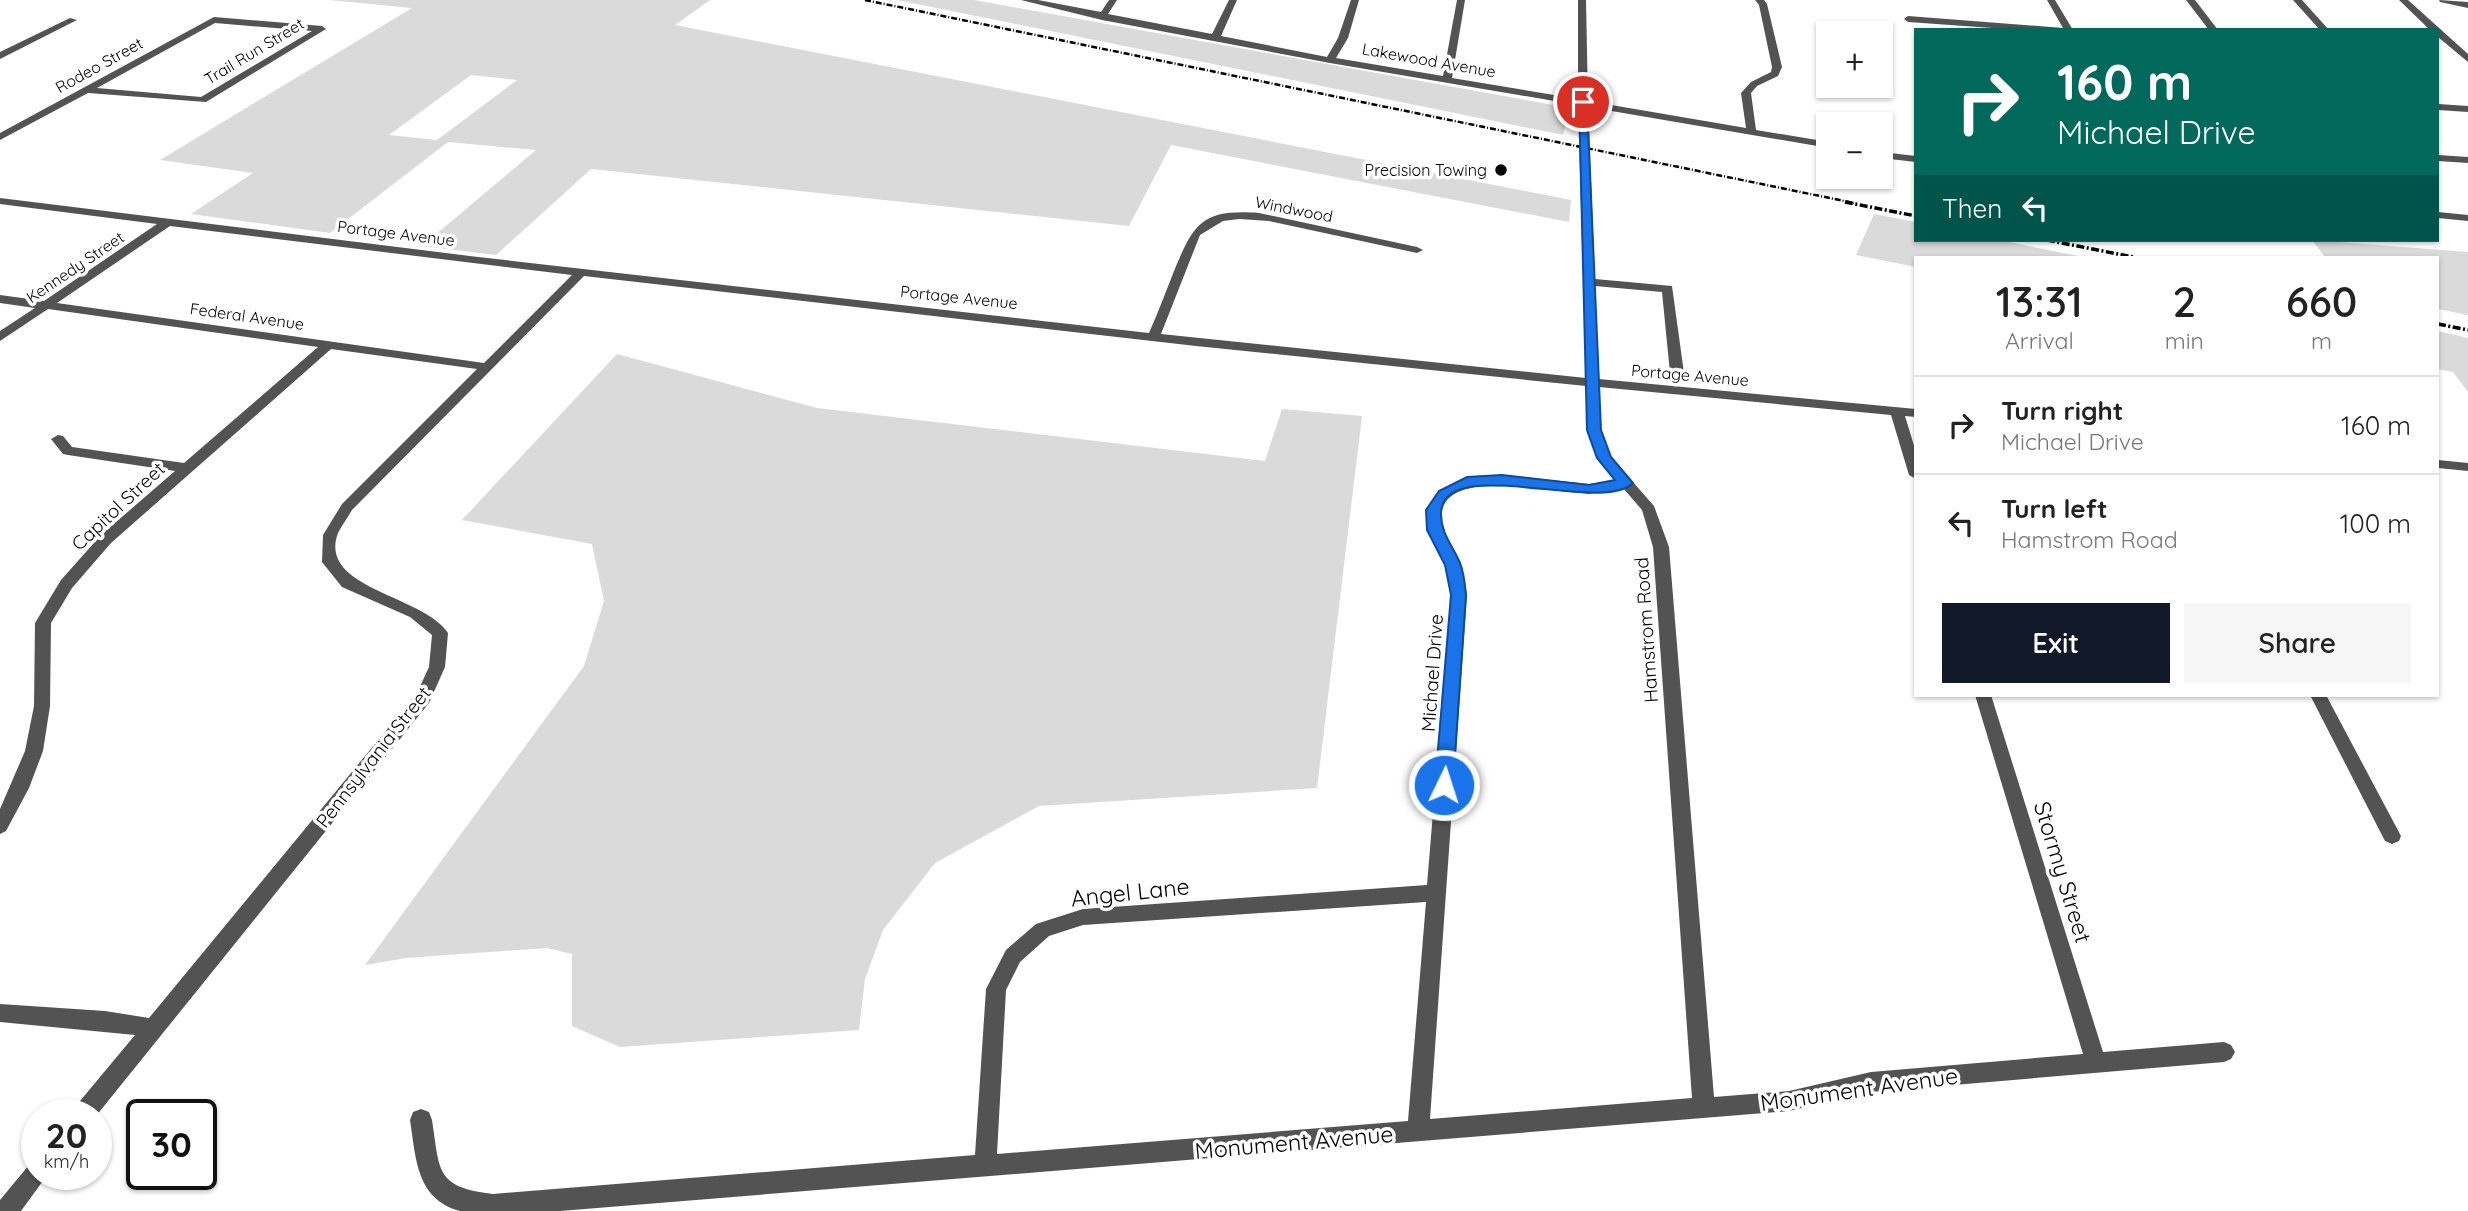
<!DOCTYPE html>
<html lang="en">
<head>
<meta charset="utf-8">
<style>
	body { margin:0; font-family:Quicksand,sans-serif; background:#f6f6f6; color:#222; height:100vh; display:flex; flex-direction:column; font-size:26px; white-space:nowrap }
	* { box-sizing:border-box; margin:0 }
	p { font-size:23px; color:#767676 }
	.icon { flex:none; width:38px; height:38px; fill:none; stroke:currentColor; stroke-width:2; stroke-linecap:round; stroke-linejoin:round }
	.map { position:relative; flex:1; overflow:hidden }
	.drawer { position:absolute; left:1914px; top:256px; width:525px; height:441px; display:flex; flex-direction:column; background:#fff; border-radius:0px; box-shadow:0 2px 5px #0004 }
	.drawer>* { flex:none }
	.top-card { position:absolute; left:1914px; top:28px; width:525px; height:214px; border-radius:0px; box-shadow:0 2px 5px #0004; background:#00695c; color:#fff; overflow:hidden }
	.tools { position:absolute; left:1816px; top:21px; display:grid; gap:14px }
	.tools a { display:grid; place-items:center; width:77px; height:77px; border-radius:0px; background:#fff; box-shadow:0 2px 5px #0004; font-size:35px }
	.speed { position:absolute; left:21px; top:1099px; display:flex; gap:14px; font-size:35px; font-weight:700; text-align:center }
	.speed>* { display:grid; place-content:center; width:91px; height:91px; border-radius:50%; background:#fff; box-shadow:0 2px 5px #0004; line-height:1 }
	.speed small { font-size:18px; font-weight:400 }
	.speed .limit { border:4px solid #111; border-radius:10px; background:#fff; color:#111 }
	.pin { position:absolute; display:grid; place-items:center; width:60px; height:60px; color:#fff; margin:-30px; border:4px solid #fff; border-radius:50%; box-shadow:0 2px 7px #0007 }
	.me { position:absolute; width:77px; margin:-38px; rotate:4deg; stroke-linejoin:round; filter:drop-shadow(0 0 5px #0008) }
	.turn { display:flex; align-items:center; gap:24px; height:147px; padding:0 28px; font-size:32px }
	.turn .icon { width:91px; height:91px; stroke-width:2.5 }
	.turn b { display:block; font-size:49px; line-height:60px }
	.then { display:flex; align-items:center; height:66px; padding:0 28px; background:#0003; gap:14px; font-size:26px }
	.eta { display:flex; justify-content:space-evenly; align-items:center; height:119px; text-align:center }
	.eta b { font-size:42px; font-weight:600; line-height:49px }
	.action { display:flex; gap:14px; margin-top:auto; padding:14px 28px }
	.action a { flex:1; height:80px; border-radius:0px; background:#111827; color:#fff; font-size:28px; font-weight:600; line-height:80px; text-align:center }
	.action a+a { background:#f6f6f6; color:#222 }
	ul { padding:0; list-style:none }
	li { display:flex; align-items:center; gap:21px; height:98px; padding:0 28px; border-top:2px solid #e0e0e0 }
	li div { flex:1 }
	li b { display:block; font-size:26px }
	li em { font-style:normal }
	.map>svg:first-child { display:block }
	.green { fill:#dadada; fill-rule:evenodd }
	.lines { fill:none; stroke-linecap:round; stroke-linejoin:round }
	.minor { fill:#535353; fill-rule:evenodd }
	.rail-far1 { stroke:#000; stroke-width:2.5; stroke-dasharray:6 2 1 2; stroke-linecap:butt }
	.rail { stroke:#000; stroke-width:3.5; stroke-dasharray:8 2.5 2 2.5; stroke-linecap:butt }
	.route { fill:#1a73e8; stroke:#114b97; stroke-width:2 }
	.poi-dot { fill:#000; stroke:#fff; stroke-width:2.5 }
	.labels { text-anchor:middle; dominant-baseline:central; stroke-width:7; stroke-linejoin:round; paint-order:stroke }
	.far-street-label { font-size:16px; fill:#000; stroke:#fff }
	.far-poi-label { font-size:16px; fill:#000; stroke:#fff; text-anchor:end }
	.street-label { font-size:19px; fill:#000; stroke:#fff }
	.near-street-label { font-size:23px; fill:#000; stroke:#fff }
</style>
</head>
<body>
<div class="map">
<svg width="2468" height="1211" viewBox="0 0 2468 1211">
	<rect width="100%" height="100%" fill="#fff"/>
	<!-- green -->
	<g class="green">
		<path d="M329,0h381l-35,25 896,175 -2,22 -398,-77 -42,81 -538,-57 -95,86 -74,-9 114,-96 -88,-8 -118,91 -139,-19 62,-41 -93,-13 252,-152zM471,75l46,5 -80,60 -48,-5z"/>
		<polygon points="897,0 974,0 1570,108 1563,135"/>
		<polygon points="1874,214 1916,222 1916,240 1999,240 2083,257 1916,257 1916,267 1856,255"/>
		<polygon points="2312,240 2468,252 2468,315 2438,309 2438,257 2325,257"/>
		<polygon points="2438,331 2468,338 2468,392 2453,372 2438,369"/>
		<polygon points="617,354 817,408 1265,461 1282,409 1362,416 1317,788 1039,806 935,863 883,930 865,979 859,1030 620,1047 572,1026 572,954 547,948 406,958 365,965 584,666 604,601 592,544 462,520"/>
	</g>
	<g class="lines">
		<!-- minor -->
		<g class="minor">
			<path d="M1021,0h17l63,12 8,-12h8l-9,14 104,20 17,-34h8l-16,36 106,21 11,-19 13,-38h8l-11,38 -12,20 107,18 14,-76h8l-13,78 126,21v-99h8l2,101 158,27 -5,-35 10,-11 20,-10 1,-5 -13,-62 -4,-5h9l3,4 15,63 -4,9 -21,10 -6,7 5,37 73,12v6l-241,-41 7,172 77,7 12,87 -7,4 -7,-4 -8,-81 -67,-6 4,93 317,30v8l-11,-1 11,36v27l-7,-4 -18,-60 -292,-28 2,43 10,27 43,49 15,41 45,550 75,-6 82,-19 212,-18 -108,-359h16l112,357 121,-10 7,3 4,7 -4,7 -7,3 -353,30 -82,19 -1229,100h-100c-44,-12 -44,-53 -50,-91l3,-8 8,-3 8,3 3,8c8,51 3,67 61,74l482,-39 11,-166 20,-39 30,-26 47,-15 344,-24 24,-290 -6,-30 -17,-35 -1,-19 12,-20 28,-14 35,-2 87,9 27,-4c-30,-34 -29,-51 -30,-94l-390,-40 -612,-70 -232,234c-4,7 -10,15 -14,23 -21,56 86,62 110,100l-3,34 -16,36 -333,413 -24,-1 3,-8 60,-72 -135,-13v-18l105,7 44,7 268,-325 12,-26 3,-32 -22,-18 -68,-30 -20,-25 1,-27 19,-31 135,-135 -146,-20 -220,194 -39,45 -21,35 -1,83 -7,45 -14,37 -23,43 -6,3v-25l25,-58 9,-45 1,-83 26,-43 40,-45 74,-64 -107,-16 -5,-1 -12,-15 7,-4 5,1 9,11 112,16 134,-116 -270,-38 -48,32v-10l35,-23 -35,-5v-8l44,6 113,-77 -157,-20v-6l478,59 671,76c9,-21 17,-41 25,-62 20,-48 28,-62 85,-58l158,34 6,3 -6,3 -148,-32 -30,-2 -16,2 -23,14 -39,99 425,44 -8,-273 -248,-42 -228,-43zM170,226l402,49 -88,88 -427,-60zM1502,485l87,9 34,-6 19,22 11,37 39,551 -262,21 37,-524c-2,-10 -3,-23 -8,-32 -4,-12 -14,-23 -17,-35 -8,-40 32,-42 60,-43zM1426,902l-18,219 -411,33 9,-164 14,-28 29,-26 34,-11z"/>
			<polygon points="2047,0 2055,0 2073,30 2021,30 1908,22 1904,19 1908,16 2063,28"/>
			<polygon points="2186,0 2195,0 2218,30 2209,30"/>
			<polygon points="2293,0 2302,0 2329,30 2320,30"/>
			<polygon points="2399,0 2408,0 2468,54 2468,62 2438,37 2438,30 2430,30"/>
			<polygon points="2439,0 2468,2 2468,8 2440,2"/>
			<path d="M214,17l108,9 4,3 -120,73 -118,-9 -88,47v-7zM215,23l97,8 -111,66 -104,-9z"/>
			<polygon points="70,18 77,20 0,59 0,52"/>
			<polygon points="2438,104 2468,106 2468,112 2438,110"/>
			<polygon points="1881,152 1916,156 1916,162 1881,158"/>
			<polygon points="2438,155 2468,157 2468,163 2438,161"/>
			<polygon points="2438,212 2468,215 2468,221 2438,218"/>
			<polygon points="2438,460 2468,463 2468,471 2438,468"/>
			<polygon points="2310,695 2326,695 2401,836 2399,841 2392,844 2385,841"/>
			<polygon points="37,1162 37,1174 48,1174 21,1211 0,1211 0,1200 29,1165"/>
		</g>
		<!-- rail-far1 -->
		<polyline class="rail-far1" points="865,0 1854,203"/>
		<!-- rail -->
		<g class="rail">
			<polyline points="1845,202 1916,216"/>
			<polyline points="2047,240 2133,257"/>
			<polyline points="2438,324 2468,330"/>
		</g>
	</g>
	<!-- route -->
	<path class="route" d="M1579,100l8,2 14,328 10,27 22,26c-31,32 -191,-31 -192,31 0,20 12,32 19,49 4,10 5,22 6,32l-13,190 -3,5 -6,2 -6,-2 -3,-5 16,-190 -6,-30 -18,-35 -1,-20 13,-19 28,-14 35,-2 87,10 26,-5 -18,-22 -10,-28z"/>
	<!-- markers -->
	<circle class="poi-dot" cx="1501" cy="170" r="7"/>
	<g class="labels">
		<!-- far-street labels -->
		<g class="far-street-label">
			<text transform="translate(254 51) rotate(-31)">Trail Run Street</text>
			<text transform="translate(1429 60) rotate(10)">Lakewood Avenue</text>
			<text transform="translate(99 65) rotate(-29)">Rodeo Street</text>
			<text transform="translate(1294 209) rotate(11)">Windwood</text>
			<text transform="translate(396 233) rotate(7)">Portage Avenue</text>
			<text transform="translate(75 267) rotate(-34)">Kennedy Street</text>
			<text transform="translate(959 297) rotate(6)">Portage Avenue</text>
			<text transform="translate(247 316) rotate(8)">Federal Avenue</text>
			<text transform="translate(1690 375) rotate(5)">Portage Avenue</text>
		</g>
		<!-- far-poi labels -->
		<g class="far-poi-label">
			<text x="1487" y="170">Precision Towing</text>
		</g>
		<!-- street labels -->
		<g class="street-label">
			<text transform="translate(118 506) rotate(-43)">Capitol Street</text>
			<text transform="translate(1646 630) rotate(-94)">Hamstrom Road</text>
			<text transform="translate(1432 673) rotate(-86)">Michael Drive</text>
			<text transform="translate(373 757) rotate(-52)">Pennsylvania Street</text>
		</g>
		<!-- near-street labels -->
		<g class="near-street-label">
			<text transform="translate(2063 872) rotate(73)">Stormy Street</text>
			<text transform="translate(1130 892) rotate(-6)">Angel Lane</text>
			<text transform="translate(1859 1089) rotate(-8)">Monument Avenue</text>
			<text transform="translate(1294 1142) rotate(-5)">Monument Avenue</text>
		</g>
	</g>
</svg>
<div class="tools">
<a>+</a>
<a>−</a>
</div>
<div class="speed"><div>20<small>km/h</small></div><div class="limit">30</div></div>
<div class="pin" style="left:1583px;top:102px;background:#d93025"><svg class="icon" aria-label="arrive" viewBox="0 0 24 24"><path d="M6 21V4h12l-3 4 3 4H6"/></svg></div>
<svg class="me" style="left:1444px;top:785px" viewBox="-20 -20 40 40"><circle r="17" fill="#1a73e8" stroke="#fff" stroke-width="3"/><path d="M0-11L8 9 0 5-8 9z" fill="#fff"/></svg>
<div class="top-card">
<div class="turn"><svg class="icon" aria-label="right" viewBox="0 0 24 24"><path d="M7 20v-9h11M14 6l5 5-5 5"/></svg><div><b>160 m</b>Michael Drive</div></div>
<div class="then">Then<svg class="icon" aria-label="left" viewBox="0 0 24 24"><path d="M17 20v-9H6M10 6l-5 5 5 5"/></svg></div>
</div>
<section class="drawer">
<div class="eta">
<div><b>13:31</b><p>Arrival</p></div>
<div><b>2</b><p>min</p></div>
<div><b>660</b><p>m</p></div>
</div>
<ul>
<li><svg class="icon" aria-label="right" viewBox="0 0 24 24"><path d="M7 20v-9h11M14 6l5 5-5 5"/></svg><div><b>Turn right</b><p>Michael Drive</p></div><em>160 m</em></li>
<li><svg class="icon" aria-label="left" viewBox="0 0 24 24"><path d="M17 20v-9H6M10 6l-5 5 5 5"/></svg><div><b>Turn left</b><p>Hamstrom Road</p></div><em>100 m</em></li>
</ul>
<div class="action"><a>Exit</a><a>Share</a></div>
</section>
</div>
</body>
</html>
